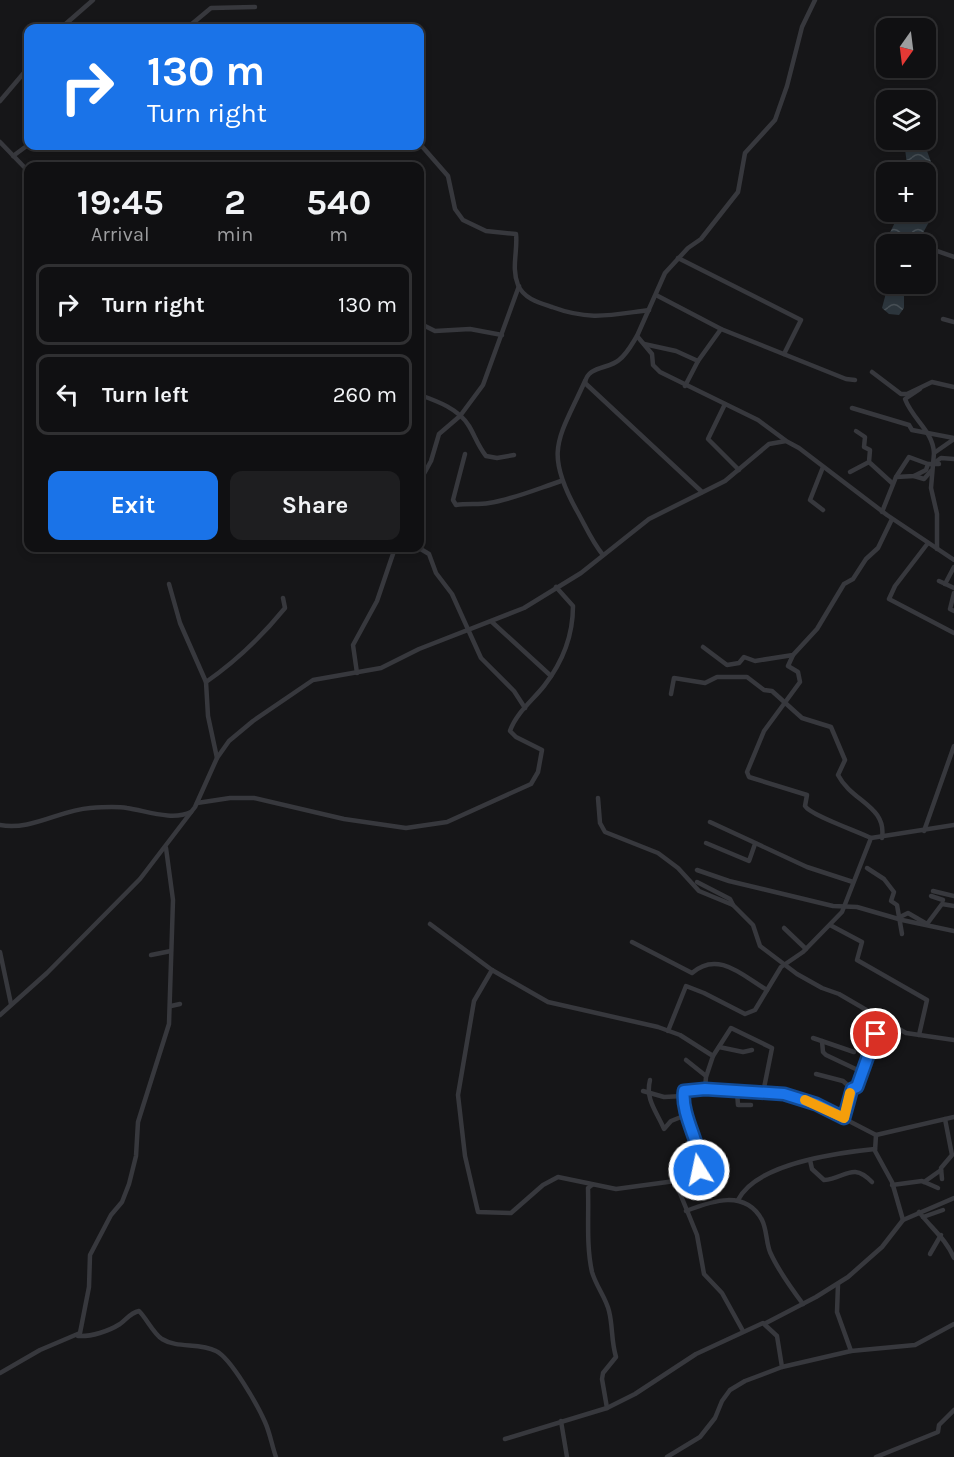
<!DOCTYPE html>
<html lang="en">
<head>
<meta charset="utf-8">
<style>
	body { margin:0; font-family:Karla,sans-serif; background:#1e1e20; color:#f1f3f6; height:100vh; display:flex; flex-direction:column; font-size:22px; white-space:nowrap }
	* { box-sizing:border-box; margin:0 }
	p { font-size:20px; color:#9c9d9f }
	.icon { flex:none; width:33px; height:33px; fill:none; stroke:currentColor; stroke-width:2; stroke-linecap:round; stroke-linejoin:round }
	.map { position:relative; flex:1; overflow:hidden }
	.drawer { position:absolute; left:24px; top:162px; width:400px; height:390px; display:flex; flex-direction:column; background:#101012; border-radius:12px; box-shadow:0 3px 9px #0003,0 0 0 2px #303032 }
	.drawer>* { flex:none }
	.hud { position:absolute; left:24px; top:24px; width:400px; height:126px; border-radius:12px; box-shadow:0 3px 9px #0003,0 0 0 2px #303032; background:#1a73e8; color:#fff; overflow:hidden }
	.needle { width:39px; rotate:194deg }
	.controls { position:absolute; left:876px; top:18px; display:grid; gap:12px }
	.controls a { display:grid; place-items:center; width:60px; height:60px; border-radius:12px; background:#101012; box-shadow:0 3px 9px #0003,0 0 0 2px #303032; font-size:30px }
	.pin { position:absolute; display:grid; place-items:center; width:51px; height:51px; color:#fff; margin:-26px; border:3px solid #fff; border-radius:50%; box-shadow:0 2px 6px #0007 }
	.me { position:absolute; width:66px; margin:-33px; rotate:350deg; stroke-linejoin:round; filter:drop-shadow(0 0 4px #0008) }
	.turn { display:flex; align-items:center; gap:21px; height:126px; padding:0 24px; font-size:27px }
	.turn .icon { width:78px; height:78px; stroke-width:2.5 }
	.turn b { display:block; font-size:42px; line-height:51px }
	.eta { display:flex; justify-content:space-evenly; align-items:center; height:102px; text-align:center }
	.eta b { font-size:36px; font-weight:700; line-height:42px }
	.primary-button { display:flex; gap:12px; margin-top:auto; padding:12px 24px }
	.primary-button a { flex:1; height:69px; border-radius:12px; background:#1a73e8; color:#fff; font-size:24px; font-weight:700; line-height:69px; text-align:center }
	.primary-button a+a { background:#1e1e20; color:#f1f3f6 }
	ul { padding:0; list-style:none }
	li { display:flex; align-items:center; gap:18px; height:81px; margin:0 12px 9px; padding:0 12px; border:3px solid #303032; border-radius:12px }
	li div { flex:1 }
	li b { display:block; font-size:22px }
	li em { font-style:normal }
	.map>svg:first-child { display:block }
	.water { fill:url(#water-waves) }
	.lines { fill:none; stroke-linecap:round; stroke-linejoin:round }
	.minor { stroke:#37383d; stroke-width:4.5 }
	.route-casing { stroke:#114b97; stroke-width:15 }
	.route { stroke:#1a73e8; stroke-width:10 }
	.slow { stroke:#f59e0b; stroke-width:10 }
</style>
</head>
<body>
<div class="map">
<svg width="954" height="1457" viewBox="0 0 954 1457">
	<defs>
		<pattern id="water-waves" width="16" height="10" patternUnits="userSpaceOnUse" patternTransform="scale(1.5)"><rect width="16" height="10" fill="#2c353c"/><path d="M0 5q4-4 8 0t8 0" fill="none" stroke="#485056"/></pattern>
	</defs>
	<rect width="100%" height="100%" fill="#161618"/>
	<!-- water -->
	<polygon class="water" points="914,140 923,140 938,181 933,197 936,209 917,244 886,244 886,284 904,284 904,308 899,315 889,314 882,308 886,293 881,251 900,212 926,212 926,172 908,172 905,149 910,147"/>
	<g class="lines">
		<!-- minor -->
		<g class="minor">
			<polyline points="61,28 93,0"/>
			<polyline points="187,28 211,8 255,7"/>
			<polyline points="0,101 28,68"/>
			<polyline points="0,142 28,171"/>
			<path d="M420,144l28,32 7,33 8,11 23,11 30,3c2,16 -5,34 2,51 6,14 22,18 34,22 38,14 58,8 97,3"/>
			<polyline points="13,156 28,145"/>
			<polyline points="922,244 925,240"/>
			<polyline points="926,247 954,257"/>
			<polyline points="678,258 801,320 784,354"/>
			<polyline points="656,295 721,329"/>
			<polyline points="943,319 954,322"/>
			<polyline points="425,326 435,331 470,329 502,335"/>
			<path d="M637,336c-5,8 -10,18 -18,24 -10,9 -32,6 -34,23l117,109"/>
			<polyline points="644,344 676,351 698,361"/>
			<polyline points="872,372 901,394 907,394 932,382 954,387"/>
			<path d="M585,381c-26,58 -42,69 -8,130 8,14 15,31 26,44"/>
			<polyline points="685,386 698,361 721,329 846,379 855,380"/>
			<path d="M920,389l-15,10c8,21 28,32 29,54"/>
			<path d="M420,395c17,6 39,14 49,31 6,10 9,20 17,30l11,2 17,-3"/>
			<polyline points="725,404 708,439 739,470"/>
			<polyline points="852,408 909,425 912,430 954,438"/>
			<polyline points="856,431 865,437 864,447 870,450 869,462 892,483"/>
			<polyline points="785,440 758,420 660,372 653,365 652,354 637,336 665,273 688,248 701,239 738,192 745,153 775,120 787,86 802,27 815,0"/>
			<path d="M465,454l-12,46 3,5c12,-2 22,0 33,-2 25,-4 48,-14 72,-22"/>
			<polyline points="934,463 941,458 954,459"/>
			<polyline points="850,472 869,462"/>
			<polyline points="914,476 924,479 931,471"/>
			<polyline points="896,477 909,457 928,464"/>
			<polyline points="420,481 431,461 439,434 460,416 483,385 519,286"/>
			<polyline points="823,510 810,500 823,467"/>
			<polyline points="882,512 896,477 914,476 926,470 928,464 939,464"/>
			<polyline points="928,543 895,586 889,599 954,633"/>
			<polyline points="419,548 429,554 436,573 452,594 481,658 514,691 525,708"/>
			<polyline points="937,549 937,514 931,488 934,453 954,439"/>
			<polyline points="939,581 954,588"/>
			<polyline points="169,584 180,623 206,682 208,716 217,758"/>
			<polyline points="945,584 954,567"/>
			<polyline points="954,593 950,609 954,611"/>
			<polyline points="492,622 551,676"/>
			<polyline points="703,647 727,665 739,663 744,657 755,661 793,655 817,629 844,584 853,579 866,559 878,548 892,519"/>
			<path d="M793,655l-5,11 10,6 2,10 -36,49 -17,41 2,5 58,18 -2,11c5,9 52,25 66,32"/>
			<polyline points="357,673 353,645 377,601 395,548"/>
			<path d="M206,682c29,-20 57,-47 79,-74l-2,-10"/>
			<path d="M671,694l3,-16 31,5 12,-6h30l17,13 8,1 30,27 29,9 14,33 -7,15c14,27 49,31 44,63"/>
			<polyline points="598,798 600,823 605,832 658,853 678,868 699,891 733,905 753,925 760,946 797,974 822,988 839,994 906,1033 954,1040"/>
			<path d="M197,803l33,-5h24l90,21 62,9 41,-6 84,-38 7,-12 4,-22 -26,-13 -6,-6c6,-18 23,-31 34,-45 18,-23 29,-51 29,-80l-17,-19"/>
			<polyline points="710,822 807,867 853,882"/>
			<path d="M0,825c31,6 60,-15 90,-17 12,-1 26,-2 37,0 20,3 45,13 64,4"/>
			<polyline points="924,831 954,746"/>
			<polyline points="706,843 749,861 755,844"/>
			<polyline points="867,868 884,879 894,892 891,901 897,905 902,934"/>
			<polyline points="697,870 729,881 833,906 857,907 902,920 954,931"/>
			<polyline points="697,882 730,899 733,905"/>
			<polyline points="933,891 954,896"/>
			<polyline points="931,896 943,900"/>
			<polyline points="898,918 908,913 927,924 942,904 954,906"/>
			<polyline points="430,924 492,970 548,1002 658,1027 680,1035 713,1056 706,1077 705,1089 784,1094 816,1104 876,1135 954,1117"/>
			<polyline points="830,925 862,942 857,960 927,1000 919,1035"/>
			<polyline points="784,928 806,949"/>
			<path d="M632,942l60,31c26,-23 51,3 75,17"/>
			<polyline points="0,952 11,1004"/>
			<polyline points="151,955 171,951"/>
			<polyline points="492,970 474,1001 458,1095 465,1156 478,1212 511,1213 543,1185 558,1177 616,1189 675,1181"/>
			<polyline points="171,1006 180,1004"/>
			<polyline points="0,1015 47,973 140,879 195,807 217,758 229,741 253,721 313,680 381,668 419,649 524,608 581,573 649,519 725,481 769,444 786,441 799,448 887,515 954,560"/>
			<polyline points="668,1031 686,986 704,993 745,1014 755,1010 781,967 803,952 842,912 871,838 954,825"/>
			<polyline points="813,1038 854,1052"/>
			<polyline points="822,1041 823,1052 826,1055 862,1072"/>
			<polyline points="719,1047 743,1052 752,1050"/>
			<polyline points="713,1056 731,1028 772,1048 763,1093"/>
			<polyline points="686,1060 706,1076"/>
			<polyline points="816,1074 843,1081 852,1089"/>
			<path d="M650,1080c-5,20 7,32 14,49l7,-8 15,-6"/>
			<path d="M705,1089l-19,1c-18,26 32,63 9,86l-20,5 22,54 7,39 18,19 21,38"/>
			<polyline points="643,1091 664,1097 683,1096"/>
			<polyline points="737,1092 738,1105 751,1105"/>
			<polyline points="844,1118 852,1089 857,1087 881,1019"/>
			<polyline points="876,1135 875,1151 892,1182 903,1220"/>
			<path d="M810,1160l2,9 12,11c21,-1 28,-19 48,2"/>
			<polyline points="942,1179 941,1168 952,1155 945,1119"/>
			<polyline points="924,1182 941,1170"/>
			<path d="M592,1185l-4,3c1,28 -2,57 4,84 4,14 14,26 17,39 4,16 2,29 7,46l-13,16 -1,6 5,29"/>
			<polyline points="892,1185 922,1181 938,1188"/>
			<path d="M738,1200c19,-37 98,-47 137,-51"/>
			<path d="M686,1211c26,-10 59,-22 76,9 5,10 4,22 8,32 8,18 21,36 33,52"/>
			<path d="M919,1212c13,17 27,27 35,46"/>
			<polyline points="923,1217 943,1210"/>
			<polyline points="930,1254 941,1235"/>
			<polyline points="838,1284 837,1312 851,1351"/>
			<polyline points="766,1323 816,1297 848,1277 882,1247 903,1220 954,1198"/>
			<path d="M78,1336c13,1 31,-5 42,-12 7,-5 10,-11 19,-13 8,8 14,22 23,28 16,10 37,3 54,12 15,7 42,55 49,71 5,11 7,24 11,35"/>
			<polyline points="0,1373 40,1350 80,1333 89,1287 90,1255 111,1215 122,1202 129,1184 136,1156 138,1122 169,1024 173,900 166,848"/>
			<polyline points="561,1421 567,1457"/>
			<polyline points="505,1439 607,1408 635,1394 696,1354 763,1323 777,1336 782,1367"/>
			<polyline points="667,1457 700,1437 715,1418 722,1401 730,1390 745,1381 782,1367 851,1351 915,1345 954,1324"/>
			<polyline points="876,1457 938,1432 939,1425 954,1410"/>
		</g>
	</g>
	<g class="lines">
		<defs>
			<path id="route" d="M699,1170c8,-15 -19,-54 -15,-79l21,-2 79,5 32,10 28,14 8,-29 5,-2 19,-53"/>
		</defs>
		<!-- route casing -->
		<use href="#route" class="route-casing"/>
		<!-- route -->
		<use href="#route" class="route"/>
		<!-- slow -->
		<polyline class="slow" points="805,1100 844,1118 850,1093"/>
	</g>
</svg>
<div class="controls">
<a><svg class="needle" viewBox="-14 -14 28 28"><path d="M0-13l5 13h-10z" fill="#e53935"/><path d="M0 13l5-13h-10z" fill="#9c9d9f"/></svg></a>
<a><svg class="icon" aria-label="layers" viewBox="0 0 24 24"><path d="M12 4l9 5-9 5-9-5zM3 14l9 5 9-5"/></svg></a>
<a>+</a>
<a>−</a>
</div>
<div class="pin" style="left:876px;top:1034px;background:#d93025"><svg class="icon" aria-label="arrive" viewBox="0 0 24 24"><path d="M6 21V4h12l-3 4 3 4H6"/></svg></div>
<svg class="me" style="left:699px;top:1170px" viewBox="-20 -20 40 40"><circle r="17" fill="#1a73e8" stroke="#fff" stroke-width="3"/><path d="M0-11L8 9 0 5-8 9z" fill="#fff"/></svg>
<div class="hud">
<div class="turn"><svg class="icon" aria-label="right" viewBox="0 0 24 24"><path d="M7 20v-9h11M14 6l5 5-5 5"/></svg><div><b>130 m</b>Turn right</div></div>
</div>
<section class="drawer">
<div class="eta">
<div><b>19:45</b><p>Arrival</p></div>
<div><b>2</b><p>min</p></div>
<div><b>540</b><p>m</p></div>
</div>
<ul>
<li><svg class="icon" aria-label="right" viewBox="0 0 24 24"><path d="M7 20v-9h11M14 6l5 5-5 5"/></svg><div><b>Turn right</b></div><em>130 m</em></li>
<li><svg class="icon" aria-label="left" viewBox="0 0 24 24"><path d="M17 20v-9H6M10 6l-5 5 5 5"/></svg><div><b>Turn left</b></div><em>260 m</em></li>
</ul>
<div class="primary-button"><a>Exit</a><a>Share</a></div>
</section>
</div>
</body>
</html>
